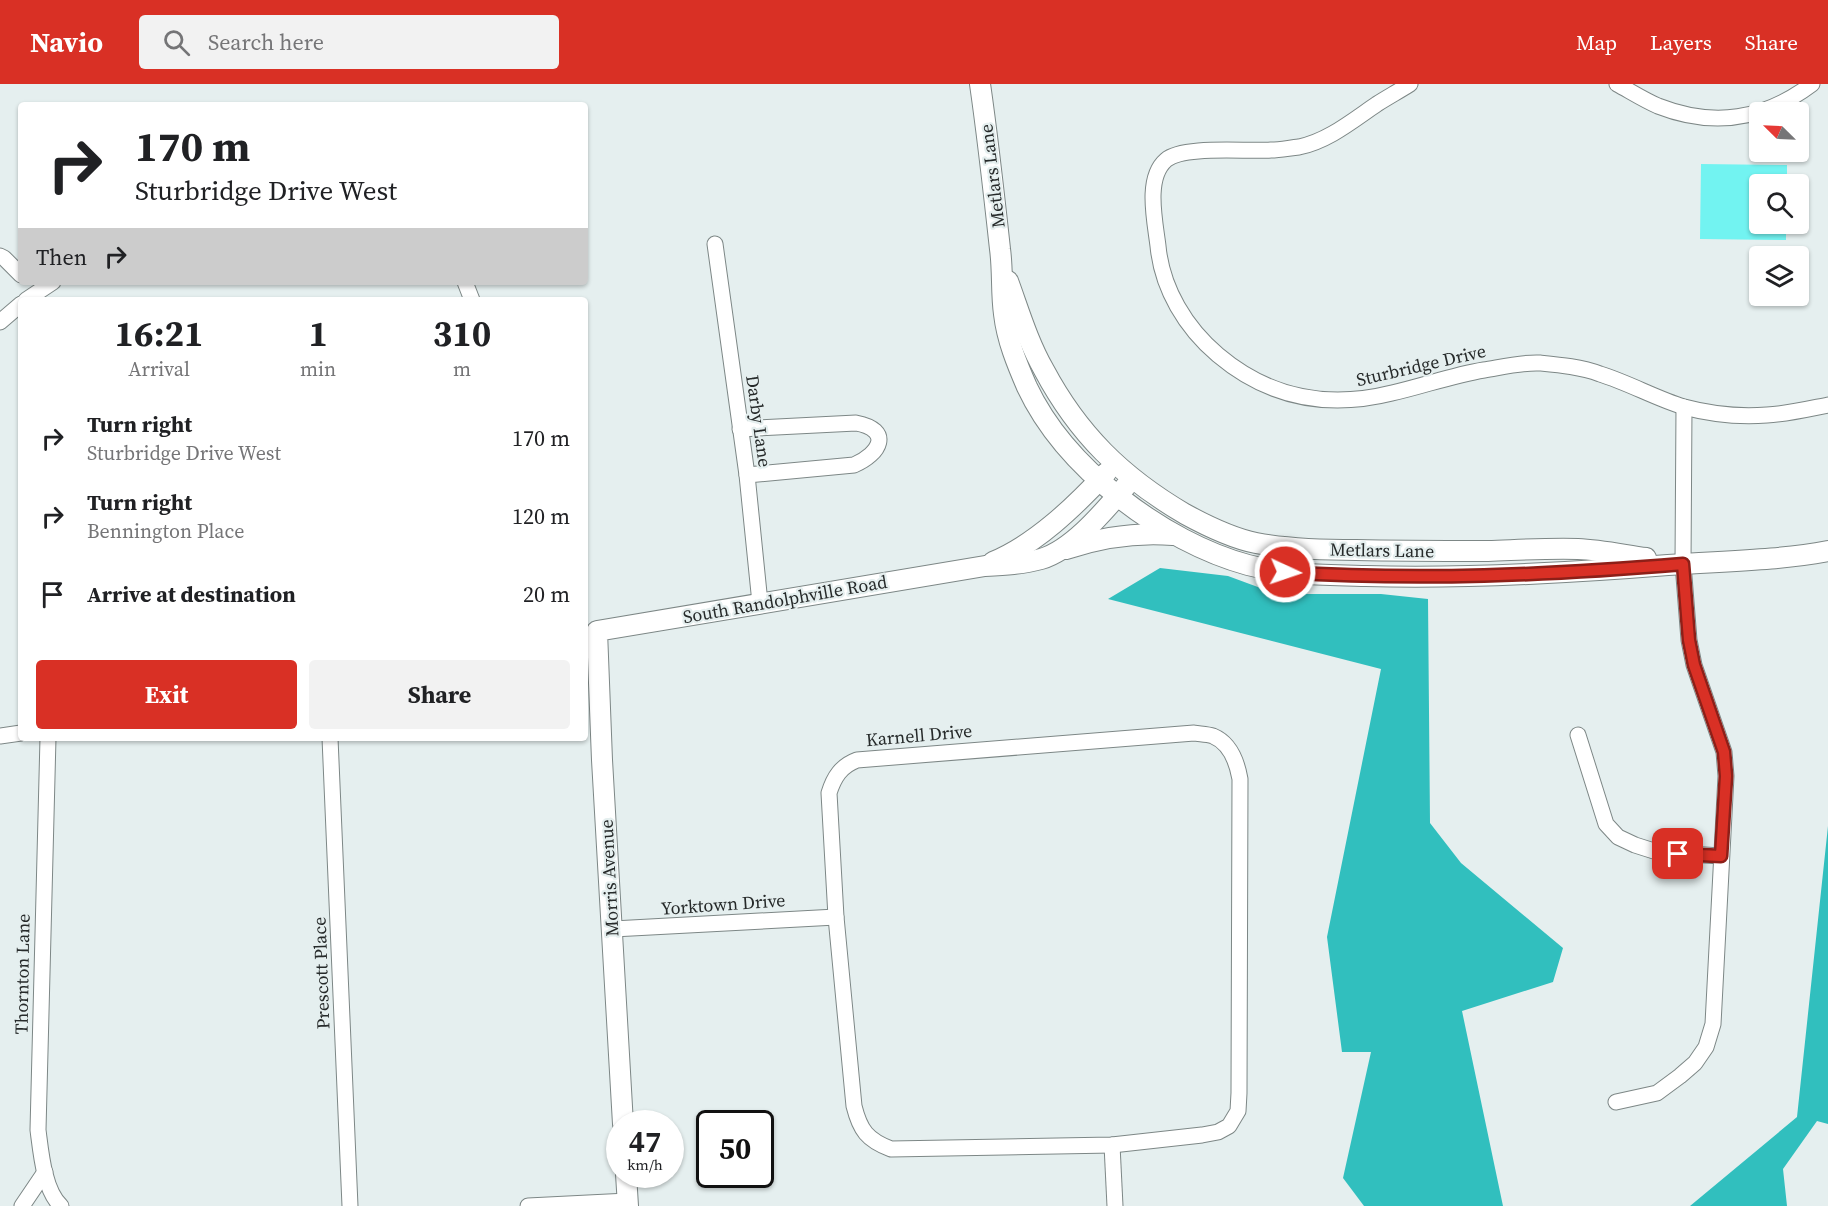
<!DOCTYPE html>
<html lang="en">
<head>
<meta charset="utf-8">
<style>
	body { margin:0; font-family:"Source Serif 4",serif; background:#f2f2f2; color:#202124; height:100vh; display:flex; flex-direction:column; font-size:22px; white-space:nowrap }
	* { box-sizing:border-box; margin:0 }
	p { font-size:20px; color:#757577 }
	.icon { flex:none; width:33px; height:33px; fill:none; stroke:currentColor; stroke-width:2; stroke-linecap:round; stroke-linejoin:round }
	.map { position:relative; flex:1; overflow:hidden }
	.side { position:absolute; left:18px; top:213px; width:570px; height:444px; display:flex; flex-direction:column; background:#fff; border-radius:6px; box-shadow:0 2px 4px #0004 }
	.side>* { flex:none }
	.hud { position:absolute; left:18px; top:18px; width:570px; height:183px; border-radius:6px; box-shadow:0 2px 4px #0004; background:#fff; color:#202124; overflow:hidden }
	.needle { width:39px; rotate:294deg }
	.tools { position:absolute; left:1749px; top:18px; display:grid; gap:12px }
	.tools a { display:grid; place-items:center; width:60px; height:60px; border-radius:6px; background:#fff; box-shadow:0 2px 4px #0004; font-size:30px }
	.speed { position:absolute; left:606px; top:1026px; display:flex; gap:12px; font-size:30px; font-weight:700; text-align:center }
	.speed>* { display:grid; place-content:center; width:78px; height:78px; border-radius:50%; background:#fff; box-shadow:0 2px 4px #0004; line-height:1 }
	.speed small { font-size:15px; font-weight:400 }
	.speed .limit { border:3px solid #111; border-radius:9px; background:#fff; color:#111 }
	.pin { position:absolute; display:grid; place-items:center; width:51px; height:51px; color:#fff; margin:-26px; border-radius:12px; box-shadow:0 3px 9px #0006 }
	.me { position:absolute; width:66px; margin:-33px; rotate:93deg; stroke-linejoin:round; filter:drop-shadow(0 0 4px #0008) }
	.turn { display:flex; align-items:center; gap:21px; height:126px; padding:0 18px; font-size:27px }
	.turn .icon { width:78px; height:78px; stroke-width:2.5 }
	.turn b { display:block; font-size:42px; line-height:51px }
	.then { display:flex; align-items:center; height:57px; padding:0 18px; background:#0003; gap:12px; font-size:22px }
	.eta { display:flex; justify-content:space-evenly; align-items:center; height:102px; text-align:center }
	.eta b { font-size:36px; font-weight:700; line-height:42px }
	.cta { display:flex; gap:12px; margin-top:auto; padding:12px 18px }
	.cta a { flex:1; height:69px; border-radius:6px; background:#d93025; color:#fff; font-size:24px; font-weight:700; line-height:69px; text-align:center }
	.cta a+a { background:#f2f2f2; color:#202124 }
	ul { padding:0; list-style:none }
	li { display:flex; align-items:center; gap:18px; height:78px; padding:0 18px }
	li div { flex:1 }
	li b { display:block; font-size:22px }
	li em { font-style:normal }
	header { display:flex; align-items:center; gap:36px; box-sizing:border-box; height:84px; padding:0 30px; background:#d93025; color:#fff }
	header strong { font-size:28px }
	nav { display:flex; gap:33px; margin-inline-start:auto; font-size:21px }
	.search { width:420px; height:54px; background:#f2f2f2; display:flex; align-items:center; gap:15px; box-sizing:border-box; padding:0 21px; border-radius:6px; color:#757577; font-size:22px }
	.map>svg:first-child { display:block }
	.green { fill:#72f3f1 }
	.forest { fill:#31bfbe }
	.lines { fill:none; stroke-linecap:round; stroke-linejoin:round }
	.street-casing { stroke:#7d8786; stroke-width:17 }
	.secondary-casing { stroke:#7d8786; stroke-width:22 }
	.street { stroke:#fff; stroke-width:15 }
	.secondary { stroke:#fff; stroke-width:20 }
	.route-casing { stroke:#8d1f18; stroke-width:15 }
	.route { stroke:#d93025; stroke-width:10 }
	.labels { text-anchor:middle; dominant-baseline:central; stroke-width:4.5; stroke-linejoin:round; paint-order:stroke }
	.street-label { font-size:18px; fill:#262a2a; stroke:#e5efef }
</style>
</head>
<body>
<header>
<strong>Navio</strong>
<div class="search"><svg class="icon" aria-label="search" viewBox="0 0 24 24"><circle cx="10" cy="10" r="6"/><path d="M15 15l6 6"/></svg>Search here</div>
<nav><a>Map</a><a>Layers</a><a>Share</a></nav>
</header>
<div class="map">
<svg width="1828" height="1122" viewBox="0 0 1828 1122">
	<rect width="100%" height="100%" fill="#e5efef"/>
	<!-- green -->
	<polygon class="green" points="1701,80 1787,81 1787,100 1760,100 1760,140 1786,140 1786,156 1700,155"/>
	<!-- forest -->
	<g class="forest">
		<polygon points="1160,484 1228,492 1277,510 1381,510 1428,515 1430,739 1461,779 1563,864 1553,898 1462,927 1503,1122 1364,1122 1343,1094 1371,968 1342,968 1327,853 1381,585 1108,515"/>
		<polygon points="1828,742 1828,1040 1817,1037 1783,1085 1787,1122 1690,1122 1797,1033"/>
	</g>
	<g class="lines">
		<defs>
			<g id="street">
				<path d="M1410,0c-11,7 -22,13 -33,20 -25,17 -49,37 -78,43 -10,1 -19,3 -28,3 -24,2 -88,-5 -105,10 -21,18 -11,61 -8,86 4,43 28,82 60,109 51,43 110,54 174,38 31,-7 61,-18 92,-23 18,-3 38,-8 56,-7 20,2 41,4 60,11 29,9 55,24 84,33 26,7 56,10 83,8 20,-1 41,-6 61,-10"/>
				<path d="M1617,0c13,7 27,16 41,22 56,22 106,14 154,-22"/>
				<polyline points="715,160 747,391 760,519"/>
				<polyline points="0,172 4,174 21,191"/>
				<polyline points="465,198 472,216"/>
				<polyline points="26,216 53,198"/>
				<polyline points="0,238 21,220"/>
				<path d="M740,345l116,-6c37,7 24,31 -2,42l-107,10"/>
				<path d="M1194,649c5,1 13,1 19,3 17,7 24,26 27,43l-1,314 -1,18 -9,15 -11,6 -16,3 -90,10 -221,4c-24,-9 -31,-19 -37,-43l-18,-189 -7,-124c5,-16 12,-27 28,-33z"/>
				<polyline points="1578,651 1606,740 1618,753 1635,761 1657,768 1721,772"/>
				<polyline points="0,652 21,649"/>
				<path d="M48,654l-10,392c3,23 6,60 23,76"/>
				<polyline points="330,654 350,1122"/>
				<polyline points="613,845 836,833"/>
				<polyline points="1616,1018 1657,1009 1680,992 1695,979 1706,963 1713,940 1726,692 1724,668 1694,581 1689,556 1683,480 1684,323"/>
				<polyline points="1112,1061 1115,1122"/>
				<polyline points="22,1122 45,1088"/>
				<polyline points="528,1122 628,1117"/>
			</g>
			<g id="secondary">
				<path d="M980,0c8,55 14,110 20,165 3,22 1,44 4,65 3,26 13,50 23,73 38,81 136,155 221,178 38,10 79,10 118,11 101,3 202,-3 302,-11 53,-4 107,-4 160,-14"/>
				<path d="M1008,197c11,30 20,61 36,89 34,64 78,107 141,144 22,12 46,24 71,29 32,6 67,7 100,7 44,1 88,1 132,1 30,-1 60,-3 90,-2 23,1 46,6 68,9"/>
				<path d="M1066,465c36,-12 70,-17 107,-14"/>
				<path d="M993,478c43,-18 81,-55 113,-89"/>
				<path d="M623,1040l-21,-364 -5,-129 388,-65c19,-1 38,-2 56,-7 34,-10 68,-54 91,-80"/>
				<polyline points="626,1090 628,1122"/>
			</g>
		</defs>
		<!-- street casing -->
		<use href="#street" class="street-casing"/>
		<!-- secondary casing -->
		<use href="#secondary" class="secondary-casing"/>
		<!-- street -->
		<use href="#street" class="street"/>
		<!-- secondary -->
		<use href="#secondary" class="secondary"/>
	</g>
	<g class="lines">
		<defs>
			<path id="route" d="M1285,488c133,9 265,3 398,-8l6,76 5,25 30,87 2,24 -5,80 -43,-2"/>
		</defs>
		<!-- route casing -->
		<use href="#route" class="route-casing"/>
		<!-- route -->
		<use href="#route" class="route"/>
	</g>
	<g class="labels">
		<!-- street labels -->
		<g class="street-label">
			<text transform="translate(992 92) rotate(-97)">Metlars Lane</text>
			<text transform="translate(1421 281) rotate(-13)">Sturbridge Drive</text>
			<text transform="translate(759 337) rotate(82)">Darby Lane</text>
			<text transform="translate(1382 466) rotate(1)">Metlars Lane</text>
			<text transform="translate(785 515) rotate(-10)">South Randolphville Road</text>
			<text transform="translate(919 651) rotate(-5)">Karnell Drive</text>
			<text transform="translate(609 794) rotate(-93)">Morris Avenue</text>
			<text transform="translate(723 820) rotate(-4)">Yorktown Drive</text>
			<text transform="translate(321 889) rotate(-92)">Prescott Place</text>
			<text transform="translate(22 890) rotate(-89)">Thornton Lane</text>
		</g>
	</g>
</svg>
<div class="tools">
<a><svg class="needle" viewBox="-14 -14 28 28"><path d="M0-13l5 13h-10z" fill="#e53935"/><path d="M0 13l5-13h-10z" fill="#757577"/></svg></a>
<a><svg class="icon" aria-label="search" viewBox="0 0 24 24"><circle cx="10" cy="10" r="6"/><path d="M15 15l6 6"/></svg></a>
<a><svg class="icon" aria-label="layers" viewBox="0 0 24 24"><path d="M12 4l9 5-9 5-9-5zM3 14l9 5 9-5"/></svg></a>
</div>
<div class="speed"><div>47<small>km/h</small></div><div class="limit">50</div></div>
<div class="pin" style="left:1678px;top:770px;background:#d93025"><svg class="icon" aria-label="arrive" viewBox="0 0 24 24"><path d="M6 21V4h12l-3 4 3 4H6"/></svg></div>
<svg class="me" style="left:1285px;top:488px" viewBox="-20 -20 40 40"><circle r="17" fill="#d93025" stroke="#fff" stroke-width="3"/><path d="M0-11L8 9 0 5-8 9z" fill="#fff"/></svg>
<div class="hud">
<div class="turn"><svg class="icon" aria-label="right" viewBox="0 0 24 24"><path d="M7 20v-9h11M14 6l5 5-5 5"/></svg><div><b>170 m</b>Sturbridge Drive West</div></div>
<div class="then">Then<svg class="icon" aria-label="right" viewBox="0 0 24 24"><path d="M7 20v-9h11M14 6l5 5-5 5"/></svg></div>
</div>
<section class="side">
<div class="eta">
<div><b>16:21</b><p>Arrival</p></div>
<div><b>1</b><p>min</p></div>
<div><b>310</b><p>m</p></div>
</div>
<ul>
<li><svg class="icon" aria-label="right" viewBox="0 0 24 24"><path d="M7 20v-9h11M14 6l5 5-5 5"/></svg><div><b>Turn right</b><p>Sturbridge Drive West</p></div><em>170 m</em></li>
<li><svg class="icon" aria-label="right" viewBox="0 0 24 24"><path d="M7 20v-9h11M14 6l5 5-5 5"/></svg><div><b>Turn right</b><p>Bennington Place</p></div><em>120 m</em></li>
<li><svg class="icon" aria-label="arrive" viewBox="0 0 24 24"><path d="M6 21V4h12l-3 4 3 4H6"/></svg><div><b>Arrive at destination</b></div><em>20 m</em></li>
</ul>
<div class="cta"><a>Exit</a><a>Share</a></div>
</section>
</div>
</body>
</html>
